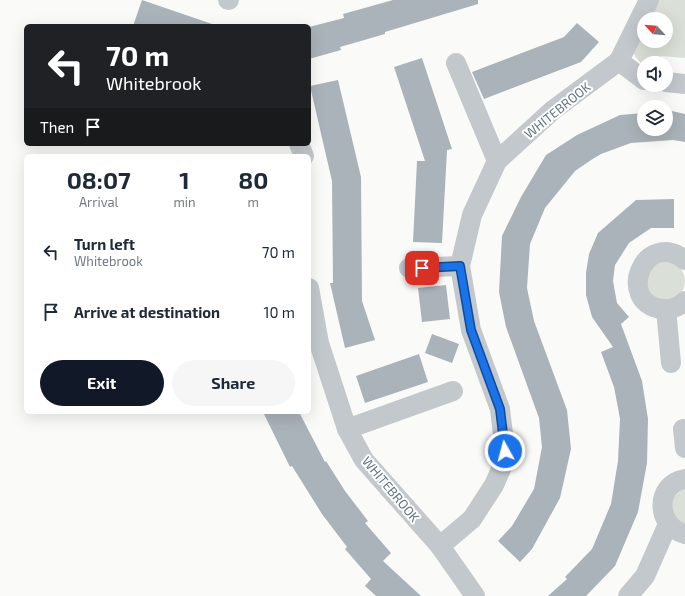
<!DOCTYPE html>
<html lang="en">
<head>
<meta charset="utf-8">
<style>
	body { margin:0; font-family:"Exo 2",sans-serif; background:#f6f6f7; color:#1f2937; height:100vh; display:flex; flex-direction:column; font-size:15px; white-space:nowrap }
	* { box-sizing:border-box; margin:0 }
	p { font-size:13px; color:#747a83 }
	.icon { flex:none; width:22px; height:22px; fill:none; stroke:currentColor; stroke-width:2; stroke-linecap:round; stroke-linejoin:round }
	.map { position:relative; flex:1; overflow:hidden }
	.drawer { position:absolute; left:24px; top:154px; width:287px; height:260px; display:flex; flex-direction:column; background:#fff; border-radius:6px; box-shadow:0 4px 16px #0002 }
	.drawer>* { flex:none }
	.banner { position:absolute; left:24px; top:24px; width:287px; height:122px; border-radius:6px; box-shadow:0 4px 16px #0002; background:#202124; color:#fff; overflow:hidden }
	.needle { width:26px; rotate:296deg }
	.tools { position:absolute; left:637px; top:12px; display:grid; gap:8px }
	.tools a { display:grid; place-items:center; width:36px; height:36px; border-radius:50%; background:#fff; box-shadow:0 4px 16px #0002; font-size:20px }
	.pin { position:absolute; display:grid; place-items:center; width:34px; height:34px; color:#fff; margin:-17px; border-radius:8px; box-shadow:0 2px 6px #0006 }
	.me { position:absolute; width:44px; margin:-22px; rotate:353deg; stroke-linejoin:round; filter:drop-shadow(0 0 3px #0008) }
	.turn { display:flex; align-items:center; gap:14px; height:84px; padding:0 16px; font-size:18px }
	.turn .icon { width:52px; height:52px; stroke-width:2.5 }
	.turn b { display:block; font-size:28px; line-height:34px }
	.then { display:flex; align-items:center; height:38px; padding:0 16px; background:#0003; gap:8px; font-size:15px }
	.eta { display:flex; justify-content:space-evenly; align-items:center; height:68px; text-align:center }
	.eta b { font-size:24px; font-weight:700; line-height:28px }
	.primary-button { display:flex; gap:8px; margin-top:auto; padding:8px 16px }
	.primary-button a { flex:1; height:46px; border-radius:24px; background:#111827; color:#fff; font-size:16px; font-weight:700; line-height:46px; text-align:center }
	.primary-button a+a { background:#f6f6f7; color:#1f2937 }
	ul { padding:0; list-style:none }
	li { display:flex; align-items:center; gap:12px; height:60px; padding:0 16px }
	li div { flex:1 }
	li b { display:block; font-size:15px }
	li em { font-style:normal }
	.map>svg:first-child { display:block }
	.green { fill:#dadfd7 }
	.building { fill:#aab3b9 }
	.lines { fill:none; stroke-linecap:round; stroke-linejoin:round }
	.minor { stroke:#c3c8cc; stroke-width:20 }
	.route-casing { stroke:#114b97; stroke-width:10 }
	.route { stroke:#1a73e8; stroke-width:7 }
	.labels { text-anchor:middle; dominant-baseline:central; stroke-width:4; stroke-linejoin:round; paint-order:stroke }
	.street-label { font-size:13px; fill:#657683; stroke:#fff }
</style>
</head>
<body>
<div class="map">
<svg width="685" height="596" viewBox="0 0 685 596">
	<rect width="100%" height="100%" fill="#fafaf8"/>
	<!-- green -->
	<g class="green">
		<polygon points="659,0 685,0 685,58 661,56 660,63 644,63 644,67 635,56 632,50 644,29 644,41 666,41 666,19 649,19"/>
		<circle cx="666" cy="281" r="19"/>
		<polygon points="685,487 685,524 673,517 671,499"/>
	</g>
	<!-- building -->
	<g class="building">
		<polygon points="142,0 212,24 211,26 133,26"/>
		<polygon points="393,0 478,0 478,4 385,32 385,34 340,47 341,50 309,59 309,27 344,18 343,14"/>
		<polygon points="577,23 599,42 581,62 484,99 472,72 564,37"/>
		<polygon points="422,58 452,149 447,150 442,243 413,242 417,161 425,161 394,67"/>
		<polygon points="338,80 361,177 362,301 375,340 345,348 330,283 333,283 332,181 310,86"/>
		<polygon points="672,111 685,114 685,142 673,140 631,143 601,154 591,160 575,171 545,208 530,244 527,288 534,321 567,410 571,449 560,498 532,549 520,562 498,541 512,526 534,489 542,447 539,418 506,327 499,292 502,236 521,197 546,155 577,135 620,115 644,113 644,129 666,129 666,112"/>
		<polygon points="674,199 674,228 651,228 629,243 615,265 613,281 617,303 629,317 621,324 642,381 648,419 647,463 638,512 615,566 586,596 548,596 567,579 565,577 592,549 611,504 618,461 620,419 618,408 614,387 601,352 613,347 592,317 586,295 586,273 589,254 598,233 636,200"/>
		<polygon points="446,285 450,319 422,322 418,288"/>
		<polygon points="432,334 459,344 452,363 425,353"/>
		<polygon points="419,354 428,382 365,403 356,376"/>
		<polygon points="263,412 299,412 325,462 326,461 345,491 368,521 365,523 391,553 383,561 421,596 376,596 365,586 371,579 345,549 347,547 322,514 292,466 290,467"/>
	</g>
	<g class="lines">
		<!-- minor -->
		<g class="minor">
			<polyline points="228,0 229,0"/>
			<polyline points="456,63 497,161"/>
			<polyline points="644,80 619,61 649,0"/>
			<polyline points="666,82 685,84"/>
			<polyline points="299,144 304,156"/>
			<path d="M685,260c-41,-32 -70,42 -23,49 8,1 17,-2 23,-8"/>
			<polyline points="409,268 460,266"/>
			<polyline points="309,288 319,343 347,429 364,460 440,546 472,519 494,485 502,467 505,451 500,409 471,330 460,266 472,215 497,161 553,110 619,61"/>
			<polyline points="666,309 671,363"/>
			<polyline points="347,429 453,391"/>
			<polyline points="683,429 685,448"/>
			<path d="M685,479c-31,5 -29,48 0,55"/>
			<polyline points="440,546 475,596"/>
			<polyline points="628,596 645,576 668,524"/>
		</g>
	</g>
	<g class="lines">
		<defs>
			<polyline id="route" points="422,268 460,266 471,330 500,409 505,451"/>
		</defs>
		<!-- route casing -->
		<use href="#route" class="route-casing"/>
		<!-- route -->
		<use href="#route" class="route"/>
	</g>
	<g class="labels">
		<!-- street labels -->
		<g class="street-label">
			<text transform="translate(557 110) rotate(-39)">WHITEBROOK</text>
			<text transform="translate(391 489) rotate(50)">WHITEBROOK</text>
		</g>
	</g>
</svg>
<div class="tools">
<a><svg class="needle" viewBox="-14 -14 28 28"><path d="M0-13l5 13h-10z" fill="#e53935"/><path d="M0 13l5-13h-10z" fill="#747a83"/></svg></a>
<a><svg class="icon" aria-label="sound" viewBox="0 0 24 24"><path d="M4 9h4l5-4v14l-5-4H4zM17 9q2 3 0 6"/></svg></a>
<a><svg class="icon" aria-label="layers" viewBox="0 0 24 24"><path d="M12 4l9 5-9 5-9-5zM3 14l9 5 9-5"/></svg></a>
</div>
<div class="pin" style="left:422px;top:268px;background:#d93025"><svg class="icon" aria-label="arrive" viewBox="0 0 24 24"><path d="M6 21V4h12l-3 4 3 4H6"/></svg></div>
<svg class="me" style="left:505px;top:451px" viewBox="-20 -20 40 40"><circle r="17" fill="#1a73e8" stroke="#fff" stroke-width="3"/><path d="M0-11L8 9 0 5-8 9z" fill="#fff"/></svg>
<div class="banner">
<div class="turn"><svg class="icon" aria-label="left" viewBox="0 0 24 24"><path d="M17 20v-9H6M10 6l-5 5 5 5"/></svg><div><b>70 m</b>Whitebrook</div></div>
<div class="then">Then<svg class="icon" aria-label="arrive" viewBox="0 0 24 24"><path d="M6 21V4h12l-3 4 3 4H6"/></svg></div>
</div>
<section class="drawer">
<div class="eta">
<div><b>08:07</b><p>Arrival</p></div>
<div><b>1</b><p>min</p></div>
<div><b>80</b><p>m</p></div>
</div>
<ul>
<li><svg class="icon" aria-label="left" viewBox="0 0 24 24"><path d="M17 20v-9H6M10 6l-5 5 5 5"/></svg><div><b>Turn left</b><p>Whitebrook</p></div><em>70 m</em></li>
<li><svg class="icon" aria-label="arrive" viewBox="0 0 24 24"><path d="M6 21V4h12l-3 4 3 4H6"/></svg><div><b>Arrive at destination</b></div><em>10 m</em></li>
</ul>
<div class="primary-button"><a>Exit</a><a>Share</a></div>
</section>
</div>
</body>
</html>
